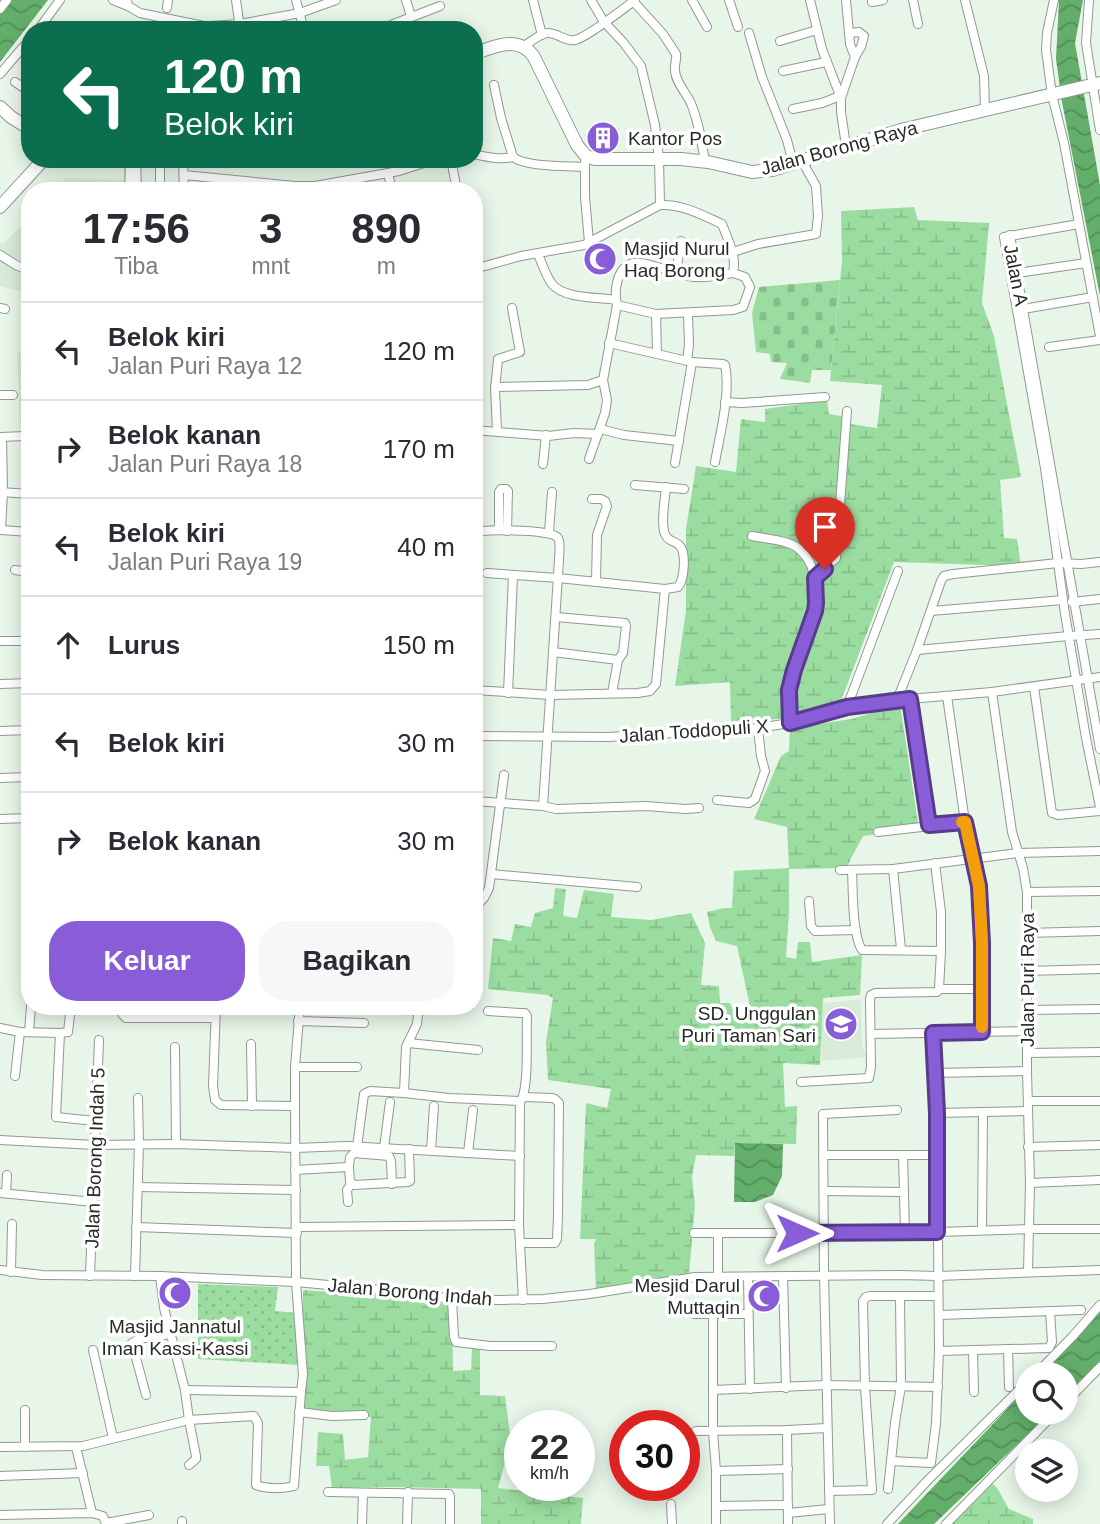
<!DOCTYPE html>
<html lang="id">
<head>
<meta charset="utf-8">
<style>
	body { margin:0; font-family:Helvetica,sans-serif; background:#f7f7f7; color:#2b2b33; height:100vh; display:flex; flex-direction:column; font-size:26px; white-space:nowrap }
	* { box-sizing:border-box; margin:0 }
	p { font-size:23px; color:#7c7c81 }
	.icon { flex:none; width:38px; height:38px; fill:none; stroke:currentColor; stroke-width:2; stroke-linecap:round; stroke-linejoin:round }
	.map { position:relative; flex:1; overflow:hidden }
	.panel { position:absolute; left:21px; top:182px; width:462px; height:833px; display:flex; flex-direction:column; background:#fff; border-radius:28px; box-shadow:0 4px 18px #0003 }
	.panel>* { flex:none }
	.banner { position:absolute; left:21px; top:21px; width:462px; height:147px; border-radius:28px; box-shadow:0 4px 18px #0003; background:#0b6e4f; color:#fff; overflow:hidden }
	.tools { position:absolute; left:1015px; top:1362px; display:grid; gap:14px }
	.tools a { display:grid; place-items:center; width:63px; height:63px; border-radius:50%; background:#fff; box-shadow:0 4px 18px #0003; font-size:35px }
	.speed { position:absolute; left:504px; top:1410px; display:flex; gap:14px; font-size:35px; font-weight:700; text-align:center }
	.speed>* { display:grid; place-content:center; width:91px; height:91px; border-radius:50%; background:#fff; box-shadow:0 4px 18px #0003; line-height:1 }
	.speed small { font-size:18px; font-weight:400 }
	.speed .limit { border:10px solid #d22; background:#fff; color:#111 }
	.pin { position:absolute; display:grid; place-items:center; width:60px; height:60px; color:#fff; margin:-72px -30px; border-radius:50% 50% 50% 0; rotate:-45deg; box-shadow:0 0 7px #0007 }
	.pin .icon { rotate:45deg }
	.me { position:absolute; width:77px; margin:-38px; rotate:90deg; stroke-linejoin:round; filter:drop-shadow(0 0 5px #0008) }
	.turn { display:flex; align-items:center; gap:24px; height:147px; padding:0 28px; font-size:32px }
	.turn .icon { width:91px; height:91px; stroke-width:2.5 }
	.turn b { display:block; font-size:49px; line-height:60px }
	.eta { display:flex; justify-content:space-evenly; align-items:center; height:119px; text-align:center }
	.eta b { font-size:42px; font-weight:600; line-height:49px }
	.cta { display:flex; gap:14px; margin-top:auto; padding:14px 28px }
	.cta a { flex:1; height:80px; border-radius:28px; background:#885dd7; color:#fff; font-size:28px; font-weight:600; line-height:80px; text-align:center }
	.cta a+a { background:#f7f7f7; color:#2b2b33 }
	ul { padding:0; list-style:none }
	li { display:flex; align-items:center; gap:21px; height:98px; padding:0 28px; border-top:2px solid #e1e1e2 }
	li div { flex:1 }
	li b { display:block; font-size:26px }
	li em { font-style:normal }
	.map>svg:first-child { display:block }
	.built { fill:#d7ebd8 }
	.green { fill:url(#green-dots) }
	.wetland { fill:url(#wetland-marsh) }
	.cemetery { fill:url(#cemetery-stones) }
	.water { fill:url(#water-waves) }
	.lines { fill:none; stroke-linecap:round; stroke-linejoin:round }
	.street-casing { stroke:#8e9b8e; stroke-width:10 }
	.secondary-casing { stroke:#8e9b8e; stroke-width:14 }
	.street { stroke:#fff; stroke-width:8 }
	.secondary { stroke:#fff; stroke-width:12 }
	.route-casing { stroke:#583c8c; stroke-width:18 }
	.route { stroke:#885dd7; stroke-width:12 }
	.slow { stroke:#f59e0b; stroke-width:12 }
	.labels { text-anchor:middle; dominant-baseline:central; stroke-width:7; stroke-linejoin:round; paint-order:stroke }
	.poi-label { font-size:19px; fill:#272c27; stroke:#fff; text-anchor:start }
	.street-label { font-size:19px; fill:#272c27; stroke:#fff }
</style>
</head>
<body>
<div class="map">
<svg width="1100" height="1524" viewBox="0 0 1100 1524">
	<defs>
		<pattern id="green-dots" width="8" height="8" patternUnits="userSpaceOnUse" patternTransform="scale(1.75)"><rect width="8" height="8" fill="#9bdda0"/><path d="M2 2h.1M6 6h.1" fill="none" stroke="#86be8a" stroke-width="1.8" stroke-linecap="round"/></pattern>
		<pattern id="wetland-marsh" width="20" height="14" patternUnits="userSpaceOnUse" patternTransform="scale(1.75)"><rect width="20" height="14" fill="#9bdda0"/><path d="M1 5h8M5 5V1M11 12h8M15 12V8" fill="none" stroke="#86be8a"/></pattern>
		<pattern id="cemetery-stones" width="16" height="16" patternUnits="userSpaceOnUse" patternTransform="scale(1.75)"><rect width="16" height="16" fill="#9bdda0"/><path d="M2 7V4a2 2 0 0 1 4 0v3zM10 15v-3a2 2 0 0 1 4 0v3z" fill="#86be8a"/></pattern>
		<pattern id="water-waves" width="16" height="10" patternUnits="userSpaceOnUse" patternTransform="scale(1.75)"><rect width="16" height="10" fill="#62ae6a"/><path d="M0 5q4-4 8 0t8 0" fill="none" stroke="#518e57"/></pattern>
	</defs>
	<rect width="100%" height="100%" fill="#e8f6e9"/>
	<!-- built -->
	<g class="built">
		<polygon points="124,159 138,159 138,191 51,191 52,185 63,183 65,178 124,180"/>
		<polygon points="26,222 30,229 30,291 19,291 0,286 0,242 2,244"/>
		<polygon points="30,351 30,423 20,423 17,352"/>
		<polygon points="861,999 862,1044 866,1057 822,1061 820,1004"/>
	</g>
	<!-- green -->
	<polygon class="green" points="198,1284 278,1287 275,1311 298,1313 300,1365 198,1359"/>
	<!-- wetland -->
	<g class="wetland">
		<polygon points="914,207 918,220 989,223 982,303 994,336 1021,477 1000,480 1004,538 1017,539 1021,566 894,562 839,706 793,717 731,724 730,682 675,686 686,611 686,529 696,466 736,472 741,419 765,422 765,409 827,400 829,414 846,417 850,424 877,428 882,385 830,381 842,261 841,211"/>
		<polygon points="900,704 919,829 863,836 846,868 789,869 789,913 786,957 796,959 798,942 810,942 812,962 862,955 860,995 823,998 820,1065 783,1063 785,1107 797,1106 796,1144 735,1143 734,1156 696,1155 692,1177 695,1205 689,1274 596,1290 594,1244 596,1239 580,1239 586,1103 607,1108 611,1089 548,1080 546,1042 553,998 547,995 488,989 493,938 511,941 515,924 531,927 535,913 553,908 555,888 566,889 563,916 577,918 584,890 614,894 611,917 651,920 691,913 705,943 701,985 719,986 720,1003 730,1003 735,1015 747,1017 749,1002 737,946 716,941 710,927 707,912 724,908 732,908 734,871 789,868 787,827 754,819 781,756 789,751 790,728 852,719"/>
		<polygon points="303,1290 402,1297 452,1304 453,1371 471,1370 472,1349 480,1349 480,1395 505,1396 511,1441 498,1488 583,1498 581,1524 481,1524 481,1489 396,1487 332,1488 329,1466 316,1466 318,1432 343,1434 345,1460 368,1457 371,1417 303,1410 306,1385 302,1330"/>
		<polygon points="990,1481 997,1488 1009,1509 1033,1519 1033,1524 947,1524"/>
	</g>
	<!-- cemetery -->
	<polygon class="cemetery" points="840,280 831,370 812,370 810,383 780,379 787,363 771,362 770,354 756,352 752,313 759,287"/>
	<!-- water -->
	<g class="water">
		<polygon points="10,0 48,0 0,62 0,14"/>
		<polygon points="1059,0 1083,0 1075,43 1100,185 1100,296 1062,102 1056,59"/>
		<polygon points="735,1143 783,1144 782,1176 773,1195 755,1202 734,1202"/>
		<polygon points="1100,1308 1100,1361 1066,1398 1066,1374 1041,1374"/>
		<polygon points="1027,1388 1027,1412 1051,1412 934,1524 898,1524"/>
	</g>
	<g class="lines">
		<defs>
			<g id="street">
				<polyline points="113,0 128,6"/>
				<polyline points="127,0 128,6 140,13 204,26 203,30"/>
				<polyline points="236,0 240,28"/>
				<polyline points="296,0 304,30"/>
				<polyline points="406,0 411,16"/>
				<polyline points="533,0 542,35"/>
				<polyline points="591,0 604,22 623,42 641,66 655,125 659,158 660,205"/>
				<polyline points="692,0 707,27"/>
				<polyline points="729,0 738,27"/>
				<polyline points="810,0 822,49 841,98"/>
				<polyline points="846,0 850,44 855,57 841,98 841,112 846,146"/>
				<polyline points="913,0 918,24"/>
				<polyline points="965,0 984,76 985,110"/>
				<polyline points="1054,0 1047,33 1046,50 1052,95 1064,143 1100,336"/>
				<polyline points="1089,0 1086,43 1100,130"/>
				<path d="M633,1l30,33 13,20c1,6 -2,11 -1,17 1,13 13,23 17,35 7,18 10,37 13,56"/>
				<polyline points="872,2 883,0"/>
				<polyline points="167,8 168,0"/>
				<polyline points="0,9 7,0"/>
				<polyline points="210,26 240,24 300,13 336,0"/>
				<polyline points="38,30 60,0"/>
				<polyline points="378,30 440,6"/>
				<polyline points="749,33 762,77 787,140 793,163"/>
				<polyline points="850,33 859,32 864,36 861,47 855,57"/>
				<polyline points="780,41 817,30"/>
				<path d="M524,46c7,-4 16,-13 24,-13 10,0 17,9 27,7 13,-3 48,-31 60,-40"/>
				<polyline points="783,71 826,62"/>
				<polyline points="0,74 30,39"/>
				<polyline points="15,82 30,92"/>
				<polyline points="494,85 501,118 513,157"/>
				<polyline points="793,109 822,103 840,96"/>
				<path d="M474,154c14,3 25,6 39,3 12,10 54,9 71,10"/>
				<polyline points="136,159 137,191"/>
				<polyline points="160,159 160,191"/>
				<polyline points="183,159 184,191"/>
				<polyline points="451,159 457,191"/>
				<polyline points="585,162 585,197 589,242"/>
				<polyline points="388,173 392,191"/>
				<polyline points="184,175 295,186 315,186 399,171 436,159"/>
				<polyline points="129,191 130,159"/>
				<polyline points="1079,224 1004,237 1045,468 1065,614 1086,738 1100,807"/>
				<path d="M1010,235c31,172 61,343 90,514"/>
				<polyline points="474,248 478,246"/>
				<polyline points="733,252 758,244 816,234 818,216 816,186 802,161"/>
				<path d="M538,254c4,10 8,22 14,30 12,15 46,13 64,16"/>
				<polyline points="0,255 16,265 30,271"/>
				<path d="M474,269l47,-13 63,-11 76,-40c23,-1 42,10 62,19 6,16 15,32 11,49 -13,2 -26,5 -39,4 -15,-2 -47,-16 -60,-14 -18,4 -20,28 -17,42l-14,75 4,20 -2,13 -16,46"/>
				<polyline points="676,273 681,241"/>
				<polyline points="1017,273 1086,263"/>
				<polyline points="617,305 656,314 733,310 743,307 750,287 745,277 733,273"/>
				<polyline points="0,308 5,309"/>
				<polyline points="1023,309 1093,297"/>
				<polyline points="656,314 657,353"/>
				<path d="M609,343l83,19 31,2 2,1c6,28 -5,69 -10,97"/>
				<polyline points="1049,347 1100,340"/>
				<polyline points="687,361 689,345 688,313"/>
				<polyline points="495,387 588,385 603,380"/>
				<polyline points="0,395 13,395"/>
				<polyline points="725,402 742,403 825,397"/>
				<polyline points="600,429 624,435 679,441"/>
				<polyline points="474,430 548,436 574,433 598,434"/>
				<polyline points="497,431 495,389 498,359 520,352 512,308"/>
				<polyline points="0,437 25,436 30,440"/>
				<polyline points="675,463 692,362"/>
				<polyline points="543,464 546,435"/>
				<polyline points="635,485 684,489"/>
				<polyline points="0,492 30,494"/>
				<polyline points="592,499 601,499 605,501 607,506 597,535 596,582"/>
				<polyline points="0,530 30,532"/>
				<polyline points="1,530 3,492 2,437"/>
				<polyline points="499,530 499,492 501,489 506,489 508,491 507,531"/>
				<polyline points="549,532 552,492"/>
				<path d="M752,536c14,3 31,3 43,10 21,13 24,44 20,65l-21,59 -5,20 1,33"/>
				<polyline points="15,570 30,572"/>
				<path d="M487,573l71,5 107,11 13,-2c6,-7 9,-35 1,-42 -6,-5 -13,-4 -15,-14 -3,-13 1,-30 2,-44"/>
				<polyline points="815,578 836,558 847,411"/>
				<polyline points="1072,602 1100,599"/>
				<polyline points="931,611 1063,600"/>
				<polyline points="556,617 625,623 626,626 623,653 618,660"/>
				<polyline points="0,641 30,641"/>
				<polyline points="917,650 1069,636 1100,634"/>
				<polyline points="553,652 618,660 612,693"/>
				<polyline points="0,684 30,683"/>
				<polyline points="1034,687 1052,813 1058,815 1100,811"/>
				<polyline points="474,690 551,695 638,693 650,691 656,684 665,589"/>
				<polyline points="992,692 1012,832 1023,868 1027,892 1027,1071 1030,1183 1028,1272"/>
				<polyline points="508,693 513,575"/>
				<polyline points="947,696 965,822 979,886 982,943 982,1032"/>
				<polyline points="910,699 929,825"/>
				<polyline points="897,700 917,650 941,581 944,576 953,574 1058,563 1081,564 1100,562"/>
				<polyline points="847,707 898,571"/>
				<polyline points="0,731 30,730"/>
				<polyline points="474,736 608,737 758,728 790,723 847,707 897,700 992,692 1100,677"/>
				<polyline points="0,778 30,777"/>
				<polyline points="717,800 749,803 755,799 765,771 761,756 758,728"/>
				<path d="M474,801l69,5 16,-246c0,-6 2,-17 -1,-22 -5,-9 -65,-8 -77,-7"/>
				<polyline points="543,806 556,809 646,806 685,809 699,808"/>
				<polyline points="0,819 30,818"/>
				<polyline points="878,832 965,822"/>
				<polyline points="935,863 941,912 941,951 939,989"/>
				<polyline points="893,869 901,949"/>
				<polyline points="840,870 893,869 1018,853 1100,851"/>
				<path d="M852,870c1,20 0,65 10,80l79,1"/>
				<polyline points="491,874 637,887"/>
				<polyline points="1027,892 1100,891"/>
				<polyline points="809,901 811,926 815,931 856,930"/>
				<polyline points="474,908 484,898 489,888 504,775"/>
				<polyline points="1027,933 1100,931"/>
				<polyline points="1027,971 1100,969"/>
				<polyline points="122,1006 122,1014 126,1018 215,1018"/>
				<polyline points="216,1006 213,1086 215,1100 221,1105 295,1106 296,1282 303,1375 301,1392"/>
				<polyline points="258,1006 299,1010"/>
				<polyline points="1027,1010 1100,1009"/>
				<path d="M488,1011l32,2h5l2,3c-1,21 2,65 -5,83"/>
				<polyline points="298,1021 364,1023"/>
				<polyline points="0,1028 20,1032 60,1033 56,1117 95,1121"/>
				<polyline points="29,1032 31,1006"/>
				<polyline points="60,1033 68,1032 71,1006"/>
				<polyline points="871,1034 1027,1031"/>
				<polyline points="408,1043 478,1050"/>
				<polyline points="251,1044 252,1106"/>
				<polyline points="175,1047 176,1144"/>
				<polyline points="1027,1053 1100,1052"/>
				<polyline points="295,1067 357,1067"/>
				<polyline points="934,1073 1027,1071"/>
				<polyline points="15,1076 20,1032"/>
				<polyline points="801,1082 869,1078 871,1067 870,999 871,995 875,993 937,992 939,989 981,989"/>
				<polyline points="404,1093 449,1098 520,1101 519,1225 523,1300"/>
				<polyline points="1028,1101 1100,1101"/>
				<polyline points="295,1106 295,1067 300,1006"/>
				<polyline points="937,1113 1028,1111"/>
				<polyline points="0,1140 95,1145 176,1144 295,1148 347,1146 520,1156"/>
				<polyline points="357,1147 364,1094 370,1091 404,1093 406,1047 417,1024 419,1006"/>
				<polyline points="1028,1147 1100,1145"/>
				<polyline points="384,1148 390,1102"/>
				<polyline points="431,1150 434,1106"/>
				<polyline points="468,1153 473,1110"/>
				<polyline points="823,1155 937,1155"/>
				<polyline points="903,1155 905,1233"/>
				<polyline points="349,1167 350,1157 354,1153 389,1156 391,1161 392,1184"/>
				<polyline points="295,1170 349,1167 350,1182 354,1185 408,1182 410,1181 409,1149"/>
				<polyline points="1030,1183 1100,1180"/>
				<polyline points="138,1187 296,1190"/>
				<polyline points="824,1191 904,1192"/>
				<polyline points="0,1193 94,1202"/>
				<polyline points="6,1193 7,1175"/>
				<polyline points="348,1202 347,1190 351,1184"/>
				<polyline points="136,1227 297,1233"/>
				<polyline points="297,1227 519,1225"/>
				<polyline points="982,1230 983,1113"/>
				<polyline points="694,1233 905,1233 1030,1229 1100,1229"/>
				<polyline points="520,1243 555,1243 557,1239 558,1216 559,1103 555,1099 552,1098 524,1097"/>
				<polyline points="0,1270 42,1275 160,1276 296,1282 381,1290 453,1299 501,1300 543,1299 590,1294 695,1277 901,1275 938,1276 1100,1270"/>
				<polyline points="11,1272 12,1224"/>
				<polyline points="90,1276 99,1040"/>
				<polyline points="135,1276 139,1144 138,1098"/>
				<polyline points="160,1276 164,1308 185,1390 189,1420 196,1456 196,1459 189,1465"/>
				<polyline points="783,1276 786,1388"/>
				<polyline points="718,1277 718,1233"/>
				<polyline points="748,1277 750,1389"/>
				<polyline points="452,1299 454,1337 456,1342 490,1346 552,1346"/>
				<polyline points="694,1314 747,1314"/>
				<polyline points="713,1315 713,1431 716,1471 716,1524"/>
				<polyline points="939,1315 1081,1310"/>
				<polyline points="1008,1349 1009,1387"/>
				<polyline points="93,1350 113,1438"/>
				<polyline points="973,1350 974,1392"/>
				<polyline points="939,1351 1049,1348 1052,1342 1050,1311"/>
				<polyline points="1036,1374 1073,1336 1100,1305"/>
				<polyline points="713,1390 826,1385 938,1387"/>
				<polyline points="146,1395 132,1343 139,1339 170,1334"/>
				<polyline points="1066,1402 1100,1367"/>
				<polyline points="299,1412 332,1416 364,1415"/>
				<polyline points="787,1430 788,1524"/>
				<polyline points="696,1431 787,1430 827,1428"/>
				<path d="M0,1447l83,-1 106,-26 65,-4 4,7 -2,62c11,4 27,4 38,1l7,-94 -116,-2"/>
				<polyline points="25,1447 25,1410"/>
				<polyline points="76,1447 92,1513"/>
				<polyline points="891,1461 895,1423 901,1386 900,1296 938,1296"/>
				<polyline points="716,1471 788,1469"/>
				<polyline points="0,1476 83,1473"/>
				<polyline points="888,1489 891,1461 931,1463 936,1423 939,1351 937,1113 933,1033"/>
				<polyline points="829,1491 872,1490 865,1387 863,1301 866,1297 870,1296 900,1296"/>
				<polyline points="328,1492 449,1494 450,1496 450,1524"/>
				<polyline points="671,1504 672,1524"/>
				<polyline points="716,1506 788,1505"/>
				<polyline points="788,1513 829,1509"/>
				<polyline points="0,1515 92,1513 103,1516 106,1524"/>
				<polyline points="106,1523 149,1515"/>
				<polyline points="182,1524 182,1521"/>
				<polyline points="362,1524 363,1493"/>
				<polyline points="407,1524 408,1492"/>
				<polyline points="830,1524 824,1275 823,1114 897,1110"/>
				<polyline points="887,1524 929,1479 1027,1382"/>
				<polyline points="946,1524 1056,1412"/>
			</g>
			<g id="secondary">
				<path d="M474,54c21,-8 45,-19 60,3l43,88 9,11 9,3h86l27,3 44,10 20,-2 133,-41 195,-46"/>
				<polyline points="0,107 11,117 30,129"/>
				<polyline points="0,207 44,159"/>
			</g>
		</defs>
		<!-- street casing -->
		<use href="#street" class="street-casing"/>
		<!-- secondary casing -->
		<use href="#secondary" class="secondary-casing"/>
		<!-- street -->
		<use href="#street" class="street"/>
		<!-- secondary -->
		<use href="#secondary" class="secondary"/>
	</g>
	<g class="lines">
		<defs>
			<polyline id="route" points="797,1233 937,1232 937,1113 933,1033 982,1032 982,943 979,886 965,822 929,825 910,699 847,707 790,723 789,690 794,670 815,611 816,603 815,578 825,569"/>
		</defs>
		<!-- route casing -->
		<use href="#route" class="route-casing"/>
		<!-- route -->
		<use href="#route" class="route"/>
		<!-- slow -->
		<polyline class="slow" points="962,822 965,822 979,886 982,943 982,1027"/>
	</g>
	<!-- icons -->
	<defs>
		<symbol id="building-disc" viewBox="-11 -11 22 22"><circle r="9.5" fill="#885dd7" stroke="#fff"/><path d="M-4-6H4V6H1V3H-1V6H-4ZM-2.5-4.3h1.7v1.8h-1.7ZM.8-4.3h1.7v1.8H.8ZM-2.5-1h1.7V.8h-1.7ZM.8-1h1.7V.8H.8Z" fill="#fff"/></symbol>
		<symbol id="mosque-disc" viewBox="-11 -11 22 22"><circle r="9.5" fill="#885dd7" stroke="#fff"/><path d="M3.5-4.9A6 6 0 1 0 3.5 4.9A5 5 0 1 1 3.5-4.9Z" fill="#fff"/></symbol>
		<symbol id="school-disc" viewBox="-11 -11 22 22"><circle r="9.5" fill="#885dd7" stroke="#fff"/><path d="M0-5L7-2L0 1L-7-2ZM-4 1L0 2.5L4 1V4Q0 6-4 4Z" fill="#fff"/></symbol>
	</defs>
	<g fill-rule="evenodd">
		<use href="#building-disc" x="584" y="119" width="38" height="38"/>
		<use href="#mosque-disc" x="581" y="240" width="38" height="38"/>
		<use href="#school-disc" x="822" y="1005" width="38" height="38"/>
		<use href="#mosque-disc" x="156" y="1274" width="38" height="38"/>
		<use href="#mosque-disc" x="745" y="1277" width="38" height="38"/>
	</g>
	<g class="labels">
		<!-- poi labels -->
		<g class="poi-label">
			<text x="628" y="138">Kantor Pos</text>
			<text x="624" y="248">Masjid Nurul<tspan x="624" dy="22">Haq Borong</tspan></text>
			<text x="816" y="1013" text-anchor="end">SD. Unggulan<tspan x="816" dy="22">Puri Taman Sari</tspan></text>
			<text x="740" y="1285" text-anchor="end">Mesjid Darul<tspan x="740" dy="22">Muttaqin</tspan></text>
			<text x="175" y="1326" text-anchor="middle">Masjid Jannatul<tspan x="175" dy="22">Iman Kassi-Kassi</tspan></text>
		</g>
		<!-- street labels -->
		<g class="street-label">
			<text transform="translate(839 148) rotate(-15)">Jalan Borong Raya</text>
			<text transform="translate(1016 275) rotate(79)">Jalan A</text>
			<text transform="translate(694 731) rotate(-4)">Jalan Toddopuli X</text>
			<text transform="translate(1027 980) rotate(-90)">Jalan Puri Raya</text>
			<text transform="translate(95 1158) rotate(-88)">Jalan Borong Indah 5</text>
			<text transform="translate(410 1292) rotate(5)">Jalan Borong Indah</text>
		</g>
	</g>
</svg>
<div class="tools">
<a><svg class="icon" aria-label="search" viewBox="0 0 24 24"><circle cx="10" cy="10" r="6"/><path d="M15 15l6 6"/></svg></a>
<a><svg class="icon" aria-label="layers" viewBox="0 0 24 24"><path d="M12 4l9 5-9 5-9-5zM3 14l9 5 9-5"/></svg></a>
</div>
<div class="speed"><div>22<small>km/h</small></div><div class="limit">30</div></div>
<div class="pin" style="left:825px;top:569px;background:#d93025"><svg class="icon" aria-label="arrive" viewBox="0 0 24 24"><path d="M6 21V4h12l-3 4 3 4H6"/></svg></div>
<svg class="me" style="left:797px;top:1233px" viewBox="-20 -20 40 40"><path d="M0-17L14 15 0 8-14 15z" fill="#885dd7" stroke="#fff" stroke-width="4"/></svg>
<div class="banner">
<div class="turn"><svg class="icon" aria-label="left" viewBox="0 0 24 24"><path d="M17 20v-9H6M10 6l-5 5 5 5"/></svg><div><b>120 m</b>Belok kiri</div></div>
</div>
<section class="panel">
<div class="eta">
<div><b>17:56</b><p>Tiba</p></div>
<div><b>3</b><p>mnt</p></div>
<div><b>890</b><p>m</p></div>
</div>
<ul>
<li><svg class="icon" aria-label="left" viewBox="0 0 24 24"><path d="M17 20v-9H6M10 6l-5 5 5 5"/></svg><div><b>Belok kiri</b><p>Jalan Puri Raya 12</p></div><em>120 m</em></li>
<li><svg class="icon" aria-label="right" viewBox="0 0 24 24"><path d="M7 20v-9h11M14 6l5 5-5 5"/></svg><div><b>Belok kanan</b><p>Jalan Puri Raya 18</p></div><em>170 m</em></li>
<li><svg class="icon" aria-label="left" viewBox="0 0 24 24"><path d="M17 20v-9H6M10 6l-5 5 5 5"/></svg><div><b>Belok kiri</b><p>Jalan Puri Raya 19</p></div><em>40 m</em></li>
<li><svg class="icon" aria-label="ahead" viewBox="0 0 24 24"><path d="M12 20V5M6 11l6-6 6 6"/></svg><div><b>Lurus</b></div><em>150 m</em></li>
<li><svg class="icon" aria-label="left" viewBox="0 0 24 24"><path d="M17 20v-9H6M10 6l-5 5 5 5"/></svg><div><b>Belok kiri</b></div><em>30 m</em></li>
<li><svg class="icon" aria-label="right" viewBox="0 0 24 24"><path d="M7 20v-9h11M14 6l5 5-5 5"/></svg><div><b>Belok kanan</b></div><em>30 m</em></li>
</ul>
<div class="cta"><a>Keluar</a><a>Bagikan</a></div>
</section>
</div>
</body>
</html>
